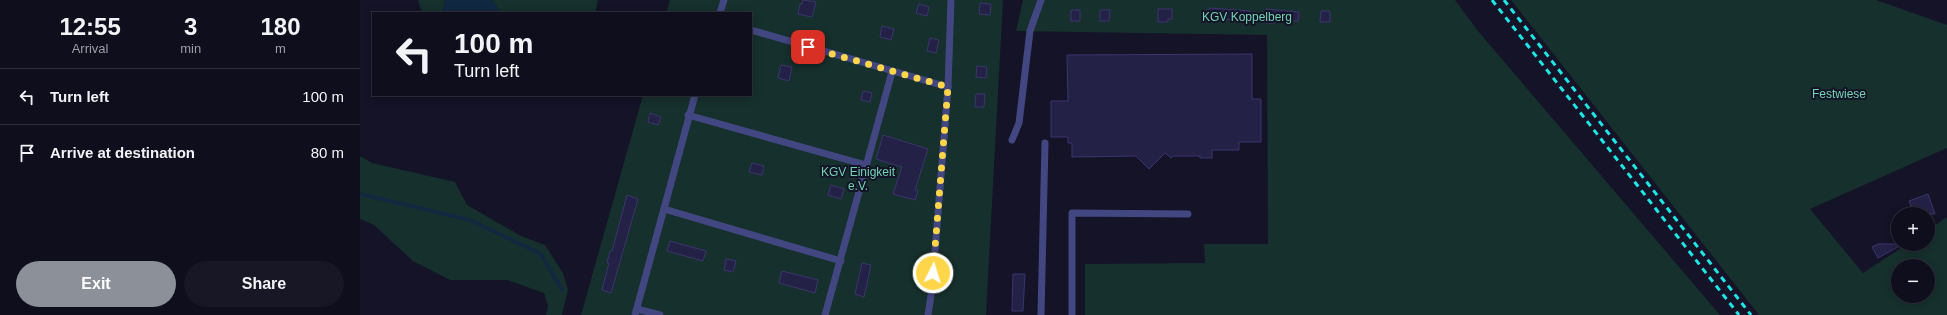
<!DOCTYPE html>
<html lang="en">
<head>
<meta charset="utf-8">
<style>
	body { margin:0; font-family:Helvetica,sans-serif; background:#181726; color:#f1f3f6; height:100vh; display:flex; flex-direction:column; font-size:15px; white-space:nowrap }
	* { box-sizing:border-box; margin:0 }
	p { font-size:13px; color:#9b9ca4 }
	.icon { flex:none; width:22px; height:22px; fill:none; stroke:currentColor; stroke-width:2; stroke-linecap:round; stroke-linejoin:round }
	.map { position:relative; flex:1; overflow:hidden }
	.details { display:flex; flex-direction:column; background:#0f0e1d; width:360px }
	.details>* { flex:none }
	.hud { position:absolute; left:12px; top:12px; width:380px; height:84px; border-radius:0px; box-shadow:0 2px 10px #0003,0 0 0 1px #2f2e3b; background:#0f0e1d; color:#f1f3f6; overflow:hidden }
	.fabs { position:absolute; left:1531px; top:207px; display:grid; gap:8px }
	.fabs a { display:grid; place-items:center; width:44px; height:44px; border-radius:50%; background:#0f0e1d; box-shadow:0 2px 10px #0003,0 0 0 1px #2f2e3b; font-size:20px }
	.pin { position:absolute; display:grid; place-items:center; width:34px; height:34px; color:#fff; margin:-17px; border-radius:8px; box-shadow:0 2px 6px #0006 }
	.me { position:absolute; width:44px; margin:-22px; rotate:5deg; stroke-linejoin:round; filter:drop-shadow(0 0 3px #0008) }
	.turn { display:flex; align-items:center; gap:14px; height:84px; padding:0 16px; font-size:18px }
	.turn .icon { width:52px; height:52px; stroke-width:2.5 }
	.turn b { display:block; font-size:28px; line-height:34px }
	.eta { display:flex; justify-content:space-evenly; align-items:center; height:68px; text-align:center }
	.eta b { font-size:24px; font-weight:800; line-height:28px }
	.primary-button { display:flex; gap:8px; margin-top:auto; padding:8px 16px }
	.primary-button a { flex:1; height:46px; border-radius:24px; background:#8c9099; color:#fff; font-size:16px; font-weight:800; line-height:46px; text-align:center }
	.primary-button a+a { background:#181726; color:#f1f3f6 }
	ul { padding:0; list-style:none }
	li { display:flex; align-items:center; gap:12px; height:56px; padding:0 16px; border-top:1px solid #2f2e3b }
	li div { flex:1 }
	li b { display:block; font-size:15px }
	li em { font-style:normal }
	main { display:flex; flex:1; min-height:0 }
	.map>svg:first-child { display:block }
	.green { fill:#16302d; fill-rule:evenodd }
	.water { fill:#112842 }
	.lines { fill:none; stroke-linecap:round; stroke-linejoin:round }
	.stream { stroke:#112842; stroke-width:3.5 }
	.building { fill:#242146; stroke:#3b356f }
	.lane { stroke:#434781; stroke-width:7 }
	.rail { stroke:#1de6e5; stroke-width:3; stroke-dasharray:6 5; stroke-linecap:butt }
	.route { stroke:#ffd54a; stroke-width:7; stroke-dasharray:0 12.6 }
	.labels { text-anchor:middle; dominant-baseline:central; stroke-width:4; stroke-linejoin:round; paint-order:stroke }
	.park-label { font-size:12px; fill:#6fd4b0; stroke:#141327 }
</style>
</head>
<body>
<main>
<section class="details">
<div class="eta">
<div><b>12:55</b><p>Arrival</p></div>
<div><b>3</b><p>min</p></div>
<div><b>180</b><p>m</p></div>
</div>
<ul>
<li><svg class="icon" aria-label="left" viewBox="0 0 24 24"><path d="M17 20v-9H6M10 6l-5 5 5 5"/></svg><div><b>Turn left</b></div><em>100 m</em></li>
<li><svg class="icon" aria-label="arrive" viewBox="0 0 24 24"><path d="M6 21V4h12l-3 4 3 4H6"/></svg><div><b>Arrive at destination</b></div><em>80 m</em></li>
</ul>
<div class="primary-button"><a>Exit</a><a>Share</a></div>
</section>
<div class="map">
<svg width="1587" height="315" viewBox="0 0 1587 315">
	<rect width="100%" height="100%" fill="#141327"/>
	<!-- green -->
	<g class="green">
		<polygon points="58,0 85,0 83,13 62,13"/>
		<polygon points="132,0 238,0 235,13 141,13"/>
		<polygon points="310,0 643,0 626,315 221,315 283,95 391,95 391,13 306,13"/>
		<polygon points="663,0 1095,0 1118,31 1360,315 725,315 725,264 845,263 844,244 908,244 907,35 656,31"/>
		<path d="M1151,0h365l71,25v123l-137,61 53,64 44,-29h21v-14l19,-13v98h-188zM1538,266h30v30h-30z"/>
		<polygon points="0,156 12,163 95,182 107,205 161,236 185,245 203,273 208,290 202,315 186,315 188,306 184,293 147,280 90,280 53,261 14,225 0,219"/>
	</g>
	<!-- water -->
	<polygon class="water" points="85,0 132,0 141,13 83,13"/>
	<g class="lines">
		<!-- stream -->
		<polyline class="stream" points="0,194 110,220 181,254 202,290"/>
	</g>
	<!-- building -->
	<g class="building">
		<polygon points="443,0 456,2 452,17 438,14 440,4 442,4"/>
		<polygon points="620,3 631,4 630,15 619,14"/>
		<polygon points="559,4 569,7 567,16 556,13"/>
		<polygon points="849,8 890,11 890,20 848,19"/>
		<polygon points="798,9 812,9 812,19 808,19 808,22 798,22"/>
		<polygon points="906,9 939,12 938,21 915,20 915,23 906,23"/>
		<rect x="711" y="10" width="9" height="11"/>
		<polygon points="740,10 750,10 749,21 740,21"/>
		<polygon points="961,11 970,11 970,22 960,22"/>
		<polygon points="522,26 534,29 531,40 520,37"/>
		<polygon points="570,38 579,40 576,53 567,51"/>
		<polygon points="892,54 892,99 901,99 901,142 879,142 879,150 852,150 852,158 840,158 840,156 813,156 811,158 805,153 789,169 776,156 712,157 712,143 708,143 708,137 691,137 691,101 708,101 707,55"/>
		<polygon points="421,65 432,67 429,81 418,78"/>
		<polygon points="617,66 627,67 626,78 616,77"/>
		<polygon points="503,91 512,93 510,102 501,100"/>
		<polygon points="616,94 625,94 624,107 615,107"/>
		<polygon points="290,113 301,117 298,125 288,122"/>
		<polygon points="523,135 568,149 555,190 558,191 555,200 533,194 542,167 516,159"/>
		<polygon points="392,163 404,166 402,175 389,172"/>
		<polygon points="471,185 484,189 481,199 468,195"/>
		<polygon points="1568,194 1575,214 1554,214 1549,201"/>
		<polygon points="267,195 278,199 251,293 242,290 249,263 247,263 250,251 252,251"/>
		<polygon points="310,241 346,251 343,261 307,251"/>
		<polygon points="1518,244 1543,244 1518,258 1512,247"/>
		<polygon points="366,259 376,261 373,272 364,270"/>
		<polygon points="502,263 511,265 504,297 495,294"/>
		<polygon points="422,271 458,280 455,293 419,283"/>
		<polygon points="653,274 665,274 663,311 652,311"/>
	</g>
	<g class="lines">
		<!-- lane -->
		<g class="lane">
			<polyline points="360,13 364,0"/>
			<polyline points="391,30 588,87"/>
			<polyline points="328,115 506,165"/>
			<polyline points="652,140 659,123 670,31 681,0"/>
			<polyline points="304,209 481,261"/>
			<polyline points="277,309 300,315"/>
			<polyline points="275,315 335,95"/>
			<polyline points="465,315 532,72"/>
			<polyline points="568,315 572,289 588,87 591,0"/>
			<polyline points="681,315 685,143"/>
			<polyline points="712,315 712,213 828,214"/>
		</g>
		<!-- rail -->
		<g class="rail">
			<polyline points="1132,0 1379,315"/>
			<polyline points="1144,0 1391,315"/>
		</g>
	</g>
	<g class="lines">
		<!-- route -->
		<polyline class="route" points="448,47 588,87 573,273"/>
	</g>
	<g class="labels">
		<!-- park labels -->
		<g class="park-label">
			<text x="887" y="17">KGV Koppelberg</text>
			<text x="1479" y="94">Festwiese</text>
			<text x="498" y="172">KGV Einigkeit<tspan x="498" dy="14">e.V.</tspan></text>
		</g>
	</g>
</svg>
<div class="fabs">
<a>+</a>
<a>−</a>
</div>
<div class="pin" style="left:448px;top:47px;background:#d93025"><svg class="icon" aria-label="arrive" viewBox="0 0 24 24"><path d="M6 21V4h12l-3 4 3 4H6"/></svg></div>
<svg class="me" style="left:573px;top:273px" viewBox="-20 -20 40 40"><circle r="17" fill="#ffd54a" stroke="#fff" stroke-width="3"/><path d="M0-11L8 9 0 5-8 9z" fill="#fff"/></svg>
<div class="hud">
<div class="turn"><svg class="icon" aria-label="left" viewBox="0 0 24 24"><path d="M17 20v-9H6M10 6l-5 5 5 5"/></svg><div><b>100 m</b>Turn left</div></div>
</div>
</div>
</main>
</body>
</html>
